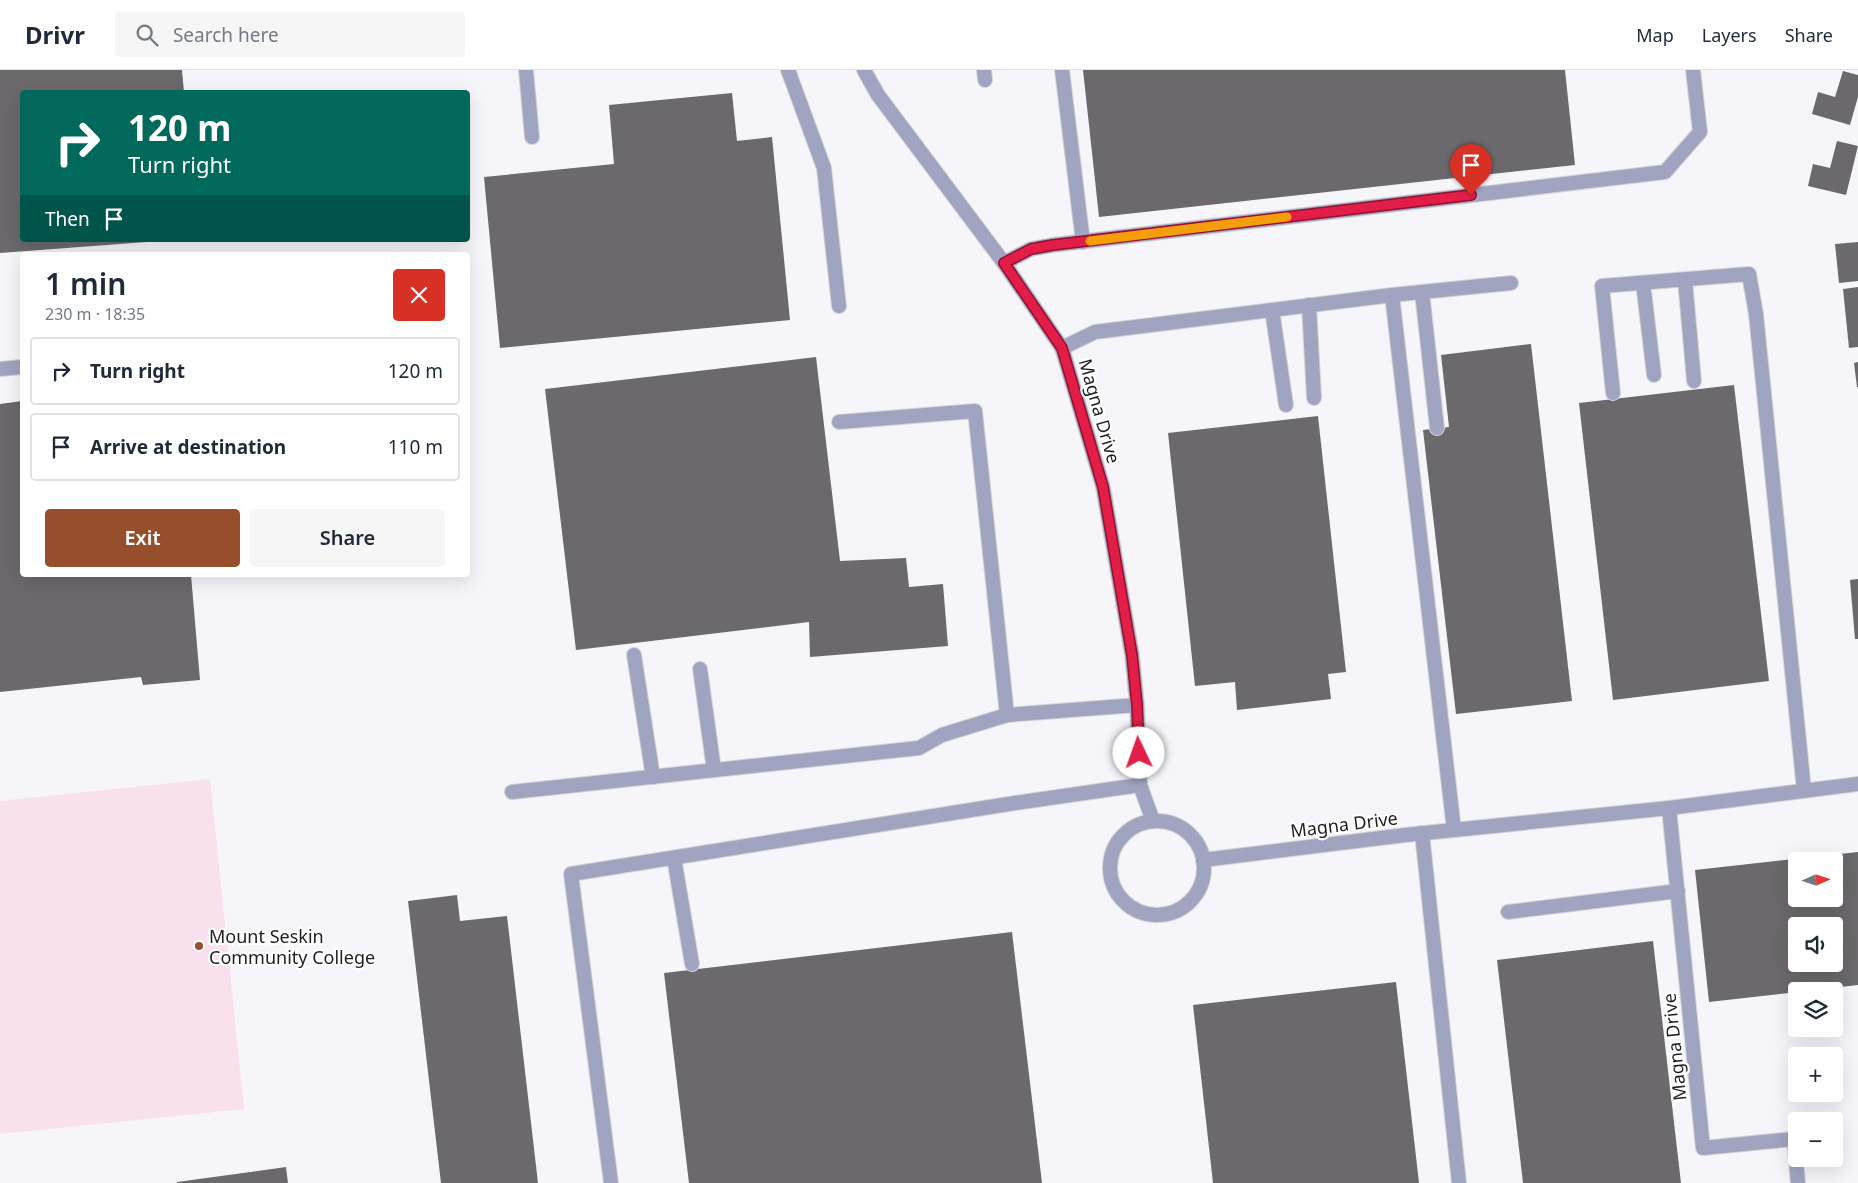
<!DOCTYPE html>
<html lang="en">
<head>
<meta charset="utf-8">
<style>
	body { margin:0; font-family:"Noto Sans",sans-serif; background:#f6f6f7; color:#1f2937; height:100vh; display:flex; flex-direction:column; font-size:19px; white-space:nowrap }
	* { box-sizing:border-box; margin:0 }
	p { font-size:16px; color:#747a83 }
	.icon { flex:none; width:28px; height:28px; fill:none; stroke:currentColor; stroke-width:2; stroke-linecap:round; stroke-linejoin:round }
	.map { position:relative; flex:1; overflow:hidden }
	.details { position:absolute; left:20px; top:182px; width:450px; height:325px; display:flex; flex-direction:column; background:#fff; border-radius:5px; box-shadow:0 5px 20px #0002 }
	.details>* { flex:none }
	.guide { position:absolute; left:20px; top:20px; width:450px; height:152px; border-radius:5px; box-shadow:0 5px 20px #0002; background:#00695c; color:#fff; overflow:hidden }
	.needle { width:32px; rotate:87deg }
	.tools { position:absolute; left:1788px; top:782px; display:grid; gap:10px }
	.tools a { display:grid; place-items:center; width:55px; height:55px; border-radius:5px; background:#fff; box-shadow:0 5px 20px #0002; font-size:25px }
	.pin { position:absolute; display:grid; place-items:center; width:42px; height:42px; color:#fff; margin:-51px -21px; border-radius:50% 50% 50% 0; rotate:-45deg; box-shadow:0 0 5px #0007 }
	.pin .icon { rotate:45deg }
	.me { position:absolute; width:55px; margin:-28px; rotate:357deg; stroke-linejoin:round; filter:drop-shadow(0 0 4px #0008) }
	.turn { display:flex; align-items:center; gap:18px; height:105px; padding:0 25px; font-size:22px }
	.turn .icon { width:65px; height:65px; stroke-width:2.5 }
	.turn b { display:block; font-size:35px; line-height:42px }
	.then { display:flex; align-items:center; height:48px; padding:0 25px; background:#0003; gap:10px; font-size:19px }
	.round { display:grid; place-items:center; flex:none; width:52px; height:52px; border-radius:5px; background:#f6f6f7 }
	.summary { display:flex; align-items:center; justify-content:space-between; height:85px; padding:0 25px }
	h1 { font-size:30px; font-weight:600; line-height:38px }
	.button { display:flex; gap:10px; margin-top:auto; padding:10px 25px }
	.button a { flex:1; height:58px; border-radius:5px; background:#964f2a; color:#fff; font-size:20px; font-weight:600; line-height:58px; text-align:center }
	.button a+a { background:#f6f6f7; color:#1f2937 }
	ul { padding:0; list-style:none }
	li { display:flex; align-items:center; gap:15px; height:68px; margin:0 10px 8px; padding:0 15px; border:2px solid #e0e1e3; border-radius:5px }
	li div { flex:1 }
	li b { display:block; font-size:19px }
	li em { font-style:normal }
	header { display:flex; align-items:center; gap:30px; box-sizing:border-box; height:70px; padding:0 25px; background:#fff; border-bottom:1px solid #e0e1e3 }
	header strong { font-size:24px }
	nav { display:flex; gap:28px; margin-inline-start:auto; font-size:18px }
	.search { width:350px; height:45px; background:#f6f6f7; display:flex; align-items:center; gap:12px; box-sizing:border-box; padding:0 18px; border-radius:5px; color:#747a83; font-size:19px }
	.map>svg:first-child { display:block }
	.green { fill:#f8e0ed }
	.building { fill:#6c696c; fill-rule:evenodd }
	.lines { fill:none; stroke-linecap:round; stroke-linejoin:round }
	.service-casing { stroke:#d3d3d6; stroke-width:16 }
	.minor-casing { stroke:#d3d3d6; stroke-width:16 }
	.service { stroke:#a0a4c0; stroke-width:14 }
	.minor { stroke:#a0a4c0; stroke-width:14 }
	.route-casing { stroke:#92132f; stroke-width:12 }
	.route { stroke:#e11d48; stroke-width:9 }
	.slow { stroke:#f59e0b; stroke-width:9 }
	.poi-dot { fill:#964f2a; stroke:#fff; stroke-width:2 }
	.labels { text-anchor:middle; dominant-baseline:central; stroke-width:4.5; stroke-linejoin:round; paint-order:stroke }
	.street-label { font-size:18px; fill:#1e1e1f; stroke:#fff }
	.poi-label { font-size:18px; fill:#1e1e1f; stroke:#fff; text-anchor:start }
</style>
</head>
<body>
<header>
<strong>Drivr</strong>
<div class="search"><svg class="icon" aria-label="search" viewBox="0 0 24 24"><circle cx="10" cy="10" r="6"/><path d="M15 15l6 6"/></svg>Search here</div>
<nav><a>Map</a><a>Layers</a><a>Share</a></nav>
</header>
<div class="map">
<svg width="1858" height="1113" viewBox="0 0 1858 1113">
	<rect width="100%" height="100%" fill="#f6f5f9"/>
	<!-- green -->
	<polygon class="green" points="210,709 244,1039 0,1064 0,731"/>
	<!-- building -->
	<g class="building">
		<polygon points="0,0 182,0 184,22 22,22 22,170 160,170 160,171 0,183"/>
		<polygon points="1083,0 1565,0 1575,95 1099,147"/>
		<polygon points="1843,1 1858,5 1858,27 1850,55 1812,44 1818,22 1835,27"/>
		<polygon points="732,23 737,71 772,67 790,250 500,278 484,107 614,94 609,35"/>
		<polygon points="1837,71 1858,76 1846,125 1808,116 1813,94 1830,98"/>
		<polygon points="1858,172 1858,211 1839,213 1835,174"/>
		<polygon points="1858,217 1858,277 1849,278 1843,219"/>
		<polygon points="1531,274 1572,631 1456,644 1423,360 1449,357 1441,285"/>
		<polygon points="816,287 840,491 906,488 909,517 943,514 948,576 810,587 809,552 576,580 545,319"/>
		<polygon points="1858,292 1858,317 1857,317 1854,293"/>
		<polygon points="1734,315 1769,611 1613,630 1579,333"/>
		<polygon points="22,331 22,505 191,505 200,610 143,615 141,607 0,622 0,334"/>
		<polygon points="1318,346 1346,602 1328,604 1331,629 1237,640 1235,612 1195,616 1168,363"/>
		<polygon points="1858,509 1858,569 1855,569 1850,510"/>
		<path d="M1858,782v133l-149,17 -14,-132zM1796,791h38v38h-38zM1796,856h38v38h-38z"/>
		<polygon points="457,825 460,851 507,846 538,1113 441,1113 408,831"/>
		<polygon points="1012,862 1042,1113 689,1113 664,903"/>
		<polygon points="1653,871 1681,1113 1523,1113 1497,890"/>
		<polygon points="1396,912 1419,1113 1213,1113 1193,935"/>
		<polygon points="286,1097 288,1113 177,1113 177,1112"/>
	</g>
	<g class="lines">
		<defs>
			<g id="service">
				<polyline points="526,0 532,67"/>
				<polyline points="788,0 824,98 839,236"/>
				<polyline points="984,0 985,10"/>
				<polyline points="1062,0 1083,172"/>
				<polyline points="1004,193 1031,179 1053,175 1665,102 1700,62 1693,0"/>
				<polyline points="1685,210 1694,311"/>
				<polyline points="1643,213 1654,305"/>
				<polyline points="1422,222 1437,358"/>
				<polyline points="1392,225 1454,760"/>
				<polyline points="1309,235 1314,328"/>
				<polyline points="1272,240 1286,335"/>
				<polyline points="1062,278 1095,262 1392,225 1511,213"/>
				<polyline points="1613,323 1602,216 1749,204 1756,244 1804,720"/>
				<polyline points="839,352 975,341 1007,645"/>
				<polyline points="634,585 653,707"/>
				<polyline points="700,599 714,700"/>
				<polyline points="512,722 919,678 942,665 1007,645 1137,635"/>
				<polyline points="1669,738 1703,1078 1794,1069 1798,1113"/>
				<polyline points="1422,763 1459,1113"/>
				<polyline points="674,788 692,894"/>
				<polyline points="1508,842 1678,821"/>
				<polyline points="611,1113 571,804 1015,733 1140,715"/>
			</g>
			<g id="minor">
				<polyline points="864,0 878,25 1004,193 1062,278 1103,417 1132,585 1137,635 1140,715 1153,751"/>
				<polyline points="0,299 22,297"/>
				<circle cx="1157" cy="798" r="47"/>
				<polyline points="1203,790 1405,765 1669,738 1858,714"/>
			</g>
		</defs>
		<!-- service casing -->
		<use href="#service" class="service-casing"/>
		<!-- minor casing -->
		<use href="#minor" class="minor-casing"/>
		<!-- service -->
		<use href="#service" class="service"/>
		<!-- minor -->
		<use href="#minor" class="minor"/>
	</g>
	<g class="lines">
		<defs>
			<polyline id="route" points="1139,683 1137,635 1132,585 1103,417 1062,278 1004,193 1031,179 1053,175 1471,125"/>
		</defs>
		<!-- route casing -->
		<use href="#route" class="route-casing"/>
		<!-- route -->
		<use href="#route" class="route"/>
		<!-- slow -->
		<polyline class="slow" points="1090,171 1287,147"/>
	</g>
	<!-- markers -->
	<circle class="poi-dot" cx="199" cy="876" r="5"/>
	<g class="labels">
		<!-- street labels -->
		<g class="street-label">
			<text transform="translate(1100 341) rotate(74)">Magna Drive</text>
			<text transform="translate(1344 754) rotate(-7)">Magna Drive</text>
			<text transform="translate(1674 977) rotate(-96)">Magna Drive</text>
		</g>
		<!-- poi labels -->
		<g class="poi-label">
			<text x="209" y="866">Mount Seskin<tspan x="209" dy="21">Community College</tspan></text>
		</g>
	</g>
</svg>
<div class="tools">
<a><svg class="needle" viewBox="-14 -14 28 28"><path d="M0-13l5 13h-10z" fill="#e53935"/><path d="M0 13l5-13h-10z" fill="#747a83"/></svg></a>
<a><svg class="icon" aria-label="sound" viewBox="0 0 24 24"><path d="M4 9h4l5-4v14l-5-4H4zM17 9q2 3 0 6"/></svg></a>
<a><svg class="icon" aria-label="layers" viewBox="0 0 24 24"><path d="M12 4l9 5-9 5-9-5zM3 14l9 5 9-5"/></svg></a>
<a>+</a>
<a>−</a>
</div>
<div class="pin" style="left:1471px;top:125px;background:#d93025"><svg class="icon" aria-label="arrive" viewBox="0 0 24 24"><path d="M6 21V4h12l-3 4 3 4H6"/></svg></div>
<svg class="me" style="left:1139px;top:683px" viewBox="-20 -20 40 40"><circle r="19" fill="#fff"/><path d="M0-13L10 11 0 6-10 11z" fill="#e11d48"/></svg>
<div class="guide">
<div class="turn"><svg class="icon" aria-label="right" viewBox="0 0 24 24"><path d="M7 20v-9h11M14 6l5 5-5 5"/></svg><div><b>120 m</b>Turn right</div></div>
<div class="then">Then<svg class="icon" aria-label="arrive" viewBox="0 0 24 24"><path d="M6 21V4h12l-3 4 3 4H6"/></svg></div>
</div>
<section class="details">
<div class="summary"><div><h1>1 min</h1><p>230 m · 18:35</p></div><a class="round" style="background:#d93025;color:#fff"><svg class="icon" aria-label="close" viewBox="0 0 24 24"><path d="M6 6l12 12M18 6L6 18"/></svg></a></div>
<ul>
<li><svg class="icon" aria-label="right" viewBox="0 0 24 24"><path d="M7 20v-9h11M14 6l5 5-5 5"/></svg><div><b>Turn right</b></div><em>120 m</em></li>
<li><svg class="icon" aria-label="arrive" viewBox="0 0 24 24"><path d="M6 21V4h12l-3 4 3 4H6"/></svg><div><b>Arrive at destination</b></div><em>110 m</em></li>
</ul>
<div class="button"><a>Exit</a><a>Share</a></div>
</section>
</div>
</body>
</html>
